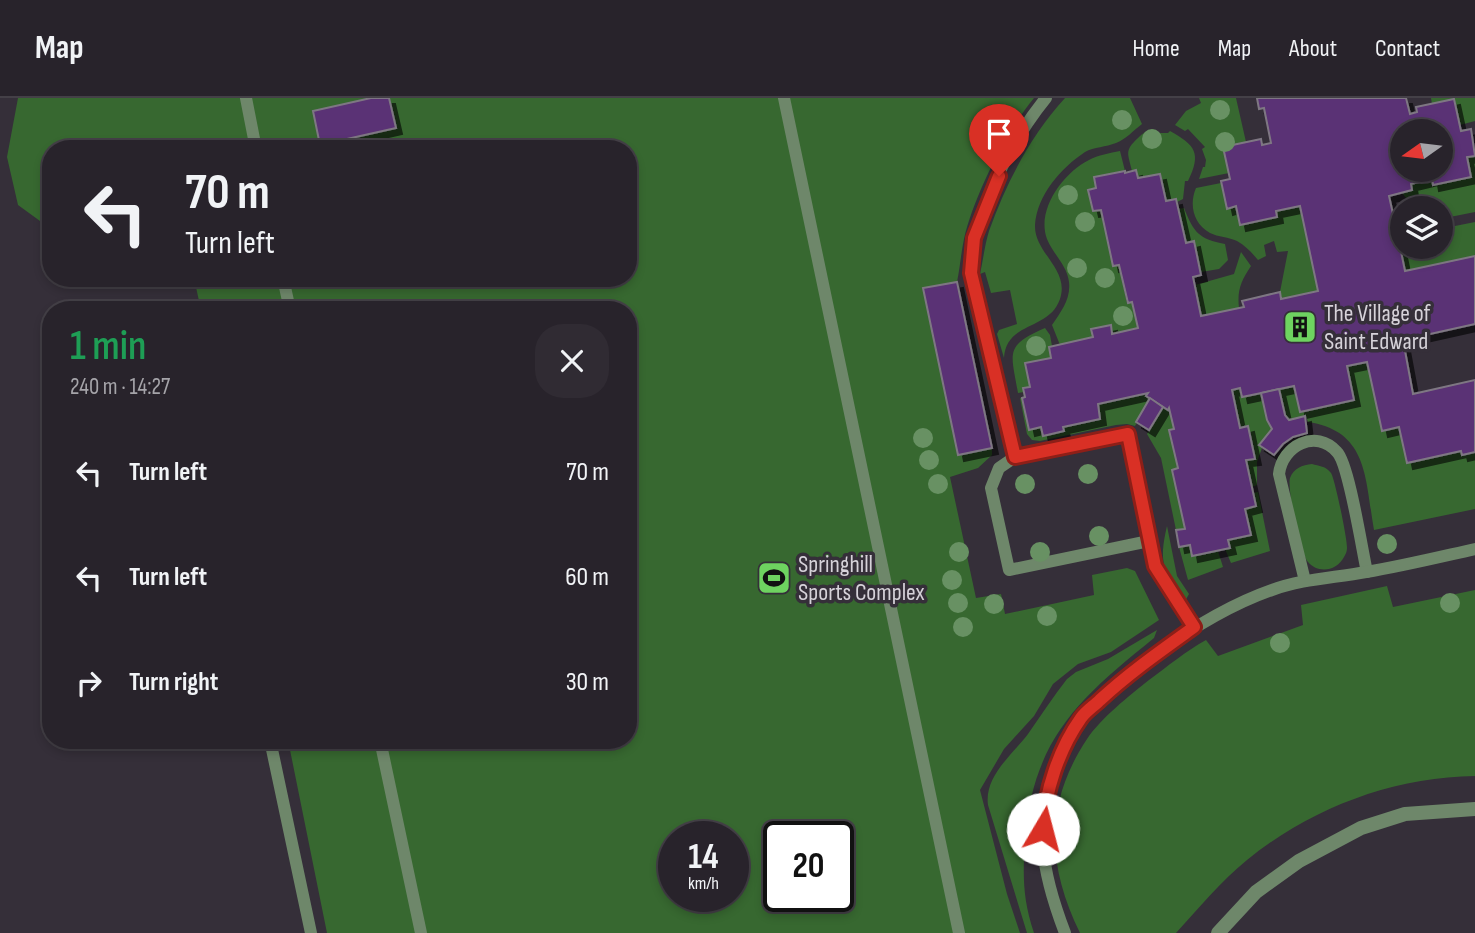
<!DOCTYPE html>
<html lang="en">
<head>
<meta charset="utf-8">
<style>
	body { margin:0; font-family:"Sofia Sans Condensed",sans-serif; background:#302b33; color:#f1f3f6; height:100vh; display:flex; flex-direction:column; font-size:26px; white-space:nowrap }
	* { box-sizing:border-box; margin:0 }
	p { font-size:23px; color:#a5a4a9 }
	.icon { flex:none; width:38px; height:38px; fill:none; stroke:currentColor; stroke-width:2; stroke-linecap:round; stroke-linejoin:round }
	.map { position:relative; flex:1; overflow:hidden }
	.panel { position:absolute; left:42px; top:203px; width:595px; height:448px; display:flex; flex-direction:column; background:#28232b; border-radius:28px; box-shadow:0 4px 10px #0003,0 0 0 2px #444047 }
	.panel>* { flex:none }
	.hud { position:absolute; left:42px; top:42px; width:595px; height:147px; border-radius:28px; box-shadow:0 4px 10px #0003,0 0 0 2px #444047; background:#28232b; color:#f1f3f6; overflow:hidden }
	.needle { width:46px; rotate:256deg }
	.tools { position:absolute; left:1390px; top:21px; display:grid; gap:14px }
	.tools a { display:grid; place-items:center; width:63px; height:63px; border-radius:50%; background:#28232b; box-shadow:0 4px 10px #0003,0 0 0 2px #444047; font-size:35px }
	.speed { position:absolute; left:658px; top:723px; display:flex; gap:14px; font-size:35px; font-weight:700; text-align:center }
	.speed>* { display:grid; place-content:center; width:91px; height:91px; border-radius:50%; background:#28232b; box-shadow:0 4px 10px #0003,0 0 0 2px #444047; line-height:1 }
	.speed small { font-size:18px; font-weight:400 }
	.speed .limit { border:4px solid #111; border-radius:10px; background:#fff; color:#111 }
	.pin { position:absolute; display:grid; place-items:center; width:60px; height:60px; color:#fff; margin:-72px -30px; border-radius:50% 50% 50% 0; rotate:-45deg; box-shadow:0 0 7px #0007 }
	.pin .icon { rotate:45deg }
	.me { position:absolute; width:77px; margin:-38px; rotate:8deg; stroke-linejoin:round; filter:drop-shadow(0 0 5px #0008) }
	.turn { display:flex; align-items:center; gap:24px; height:147px; padding:0 28px; font-size:32px }
	.turn .icon { width:91px; height:91px; stroke-width:2.5 }
	.turn b { display:block; font-size:49px; line-height:60px }
	.round { display:grid; place-items:center; flex:none; width:74px; height:74px; border-radius:28px; background:#302b33 }
	.summary { display:flex; align-items:center; justify-content:space-between; height:119px; padding:0 28px }
	h1 { font-size:42px; font-weight:600; line-height:52px; color:#1e9e55 }
	ul { padding:0; list-style:none }
	li { display:flex; align-items:center; gap:21px; height:105px; padding:0 28px }
	li div { flex:1 }
	li b { display:block; font-size:26px }
	li em { font-style:normal }
	header { display:flex; align-items:center; gap:42px; box-sizing:border-box; height:98px; padding:0 35px; background:#28232b; border-bottom:2px solid #444047 }
	header strong { font-size:33px }
	nav { display:flex; gap:38px; margin-inline-start:auto; font-size:24px }
	.map>svg:first-child { display:block }
	.green { fill:#376830; fill-rule:evenodd }
	.building { fill:#5a3074; stroke:#7e7783; stroke-width:2; fill-rule:evenodd; filter:url(#shadow) }
	.lines { fill:none; stroke-linecap:round; stroke-linejoin:round }
	.lane { stroke:#6e876a; stroke-width:12 }
	.street { stroke:#6e876a; stroke-width:14 }
	.tree { fill:#689163 }
	.route-casing { stroke:#8d1f18; stroke-width:18 }
	.route { stroke:#d93025; stroke-width:12 }
	.labels { text-anchor:middle; dominant-baseline:central; stroke-width:7; stroke-linejoin:round; paint-order:stroke }
	.poi-label { font-size:24px; fill:#d6d2d9; stroke:#352f39; text-anchor:start }
</style>
</head>
<body>
<header>
<strong>Map</strong>
<nav><a>Home</a><a>Map</a><a>About</a><a>Contact</a></nav>
</header>
<div class="map">
<svg width="1475" height="835" viewBox="0 0 1475 835">
	<defs>
		<filter id="shadow"><feDropShadow dx="6" dy="6" stdDeviation="0" flood-color="#0009"/></filter>
	</defs>
	<rect width="100%" height="100%" fill="#352f39"/>
	<!-- green -->
	<g class="green">
		<path d="M18,0h1016c-27,32 -61,100 -70,141 -3,14 -4,29 -7,43l-34,7 35,166 34,-7v7l-14,13 -28,9 26,121 25,-4 4,20 89,-19 -2,-20 35,-7 8,3 24,49 -48,32 -33,12 -25,20 -19,32 -30,33 -24,41 27,104 13,39h-693l-39,-193h340v-430h-427l-7,-32h434v-129h-577v80l-33,-24 -11,-48zM674,738h59v60h-59zM779,738h59v60h-59z"/>
		<path d="M1065,0h65l12,26c-8,6 -17,16 -26,19 -10,4 -22,4 -31,9 -24,16 -48,43 -50,73 -1,28 35,44 25,74 -11,32 -54,22 -56,59l-7,-24 2,-4 18,-6 -7,-34 -19,3 -6,-21 -5,2c3,-14 5,-30 9,-43 17,-48 42,-96 76,-133z"/>
		<polygon points="1199,0 1236,0 1246,44 1223,49 1229,75 1199,81 1203,69 1205,69 1206,62 1202,51 1205,49 1188,31 1185,33 1175,27 1186,13 1201,5"/>
		<polygon points="1431,0 1475,0 1475,23 1460,27 1454,1 1432,6"/>
		<path d="M1153,31l6,4h9l2,-2c25,14 32,22 18,50h-3l-2,18 -6,3 -1,-3 -10,2 -6,-27 -22,4 -2,-8 -4,1c-4,-18 -8,-20 6,-33 5,-5 8,-7 15,-9z"/>
		<path d="M1120,53l5,20 -31,6 2,11 -8,3 5,20 8,-1 12,56 6,-1 8,38 5,-1 6,26 -26,6 -1,-8 -20,3 2,8 -33,8 -8,-20c9,-13 19,-26 17,-43 -2,-17 -16,-28 -22,-43 -11,-29 16,-66 42,-79 9,-5 21,-7 31,-9z"/>
		<polygon points="1475,58 1475,114 1440,121 1440,110 1414,110 1402,95 1412,92 1411,86 1432,81 1434,87 1471,79 1467,59"/>
		<path d="M1221,85l6,25 9,-2 40,5 24,-5 18,85 -37,8 -1,-7 8,-41 -11,1 -3,-11 -10,4 2,11 -8,4c-6,-7 -12,-14 -21,-19 -8,-4 -19,-4 -27,-8 -17,-9 -21,-29 -14,-45z"/>
		<path d="M1184,110c10,25 15,31 41,36l3,16 -9,9 -18,3 -7,-30 -8,1 -8,-34z"/>
		<polygon points="1475,124 1475,158 1405,173 1399,144 1402,143 1402,149 1440,149 1440,131"/>
		<path d="M1241,154l10,14c-10,15 -14,24 -12,42l-38,8 -6,-31 39,-11z"/>
		<path d="M1045,230l5,7 2,11 -3,2 2,10 -25,5 4,24 -7,1 1,4 -6,1c-7,-41 -14,-47 27,-65z"/>
		<path d="M1367,264l15,69 17,-4 8,36 54,-12 1,4 13,-3v57l-101,21c-9,-50 -5,-99 -66,-108l-2,-5 -17,3 -4,-5 -6,-26 15,-3 60,14 -7,-34z"/>
		<polygon points="1240,290 1242,299 1261,295 1267,322 1272,331 1260,347 1262,350 1257,364 1257,387 1252,389 1246,362 1254,361 1240,330 1232,292"/>
		<polygon points="1148,295 1150,300 1135,328 1127,326 1116,327 1040,343 1032,342 1027,336 1020,300 1022,300 1029,331 1041,329 1043,338 1063,333 1063,329 1100,321 1098,306"/>
		<polygon points="1163,309 1170,312 1174,331 1169,332 1178,370 1172,372 1185,431 1176,432 1161,360 1147,336"/>
		<path d="M1312,366c7,2 14,2 19,9 4,6 16,65 16,74 0,5 -1,6 -3,10 -7,14 -26,17 -36,5 -8,-9 -21,-73 -18,-84 4,-10 12,-13 22,-14z"/>
		<polygon points="1258,394 1270,453 1231,465 1225,451 1229,450 1228,442 1251,437 1245,411 1256,408 1253,395"/>
		<path d="M1167,428l10,50 12,18 -5,9c-20,-32 -26,-39 -17,-77z"/>
		<polygon points="1190,447 1192,458 1218,453 1223,469 1188,482 1179,449"/>
		<path d="M1387,488l6,21 82,-17v186c-82,1 -164,32 -228,84 -26,21 -48,48 -71,73h-96c-33,-68 -36,-129 7,-194 14,-21 42,-43 62,-59 19,-14 37,-29 57,-40l12,16 85,-31 -2,-20z"/>
		<path d="M1157,532l-3,8c-74,60 -120,99 -129,200 -2,37 -3,59 9,95h-7l-39,-128c-4,-29 25,-51 40,-71 13,-19 25,-37 39,-55l9,-7 32,-13z"/>
	</g>
	<!-- building -->
	<g class="building">
		<polygon points="371,0 389,0 396,30 320,47 313,13"/>
		<path d="M1257,0h149l4,16 7,-2 -1,-5 38,-8 7,32 10,-2 4,27 -8,1 4,20 -38,8 -1,-6 -21,5 1,6 -23,6 6,27 6,-1 1,4v15l-3,1 6,29 70,-15v68l-72,16 10,54 62,-14v72l-13,3 -1,-4 -54,12 -8,-36 -17,4 -15,-69 -20,4 7,34 -54,12 -6,-26 -52,11 -2,-9 -8,2 8,38 8,-2 7,33 -9,1 10,46 -11,3 6,26 -23,5 2,8 -38,8 -2,-11 -11,2 -3,-17 9,-1 -13,-59 6,-2 -9,-38 5,-1 -5,-21 -1,2 -22,-14 2,-3 -50,11 2,15 -37,8 1,4 -21,5 -2,-9 -12,3 -7,-32 3,-1 -2,-9 7,-1 -5,-24 26,-5 -2,-11 44,-10 -2,-8 20,-4 1,9 26,-6 -6,-26 -4,1 -9,-38 -6,1 -12,-56 -8,1 -5,-21 8,-2 -2,-11 31,-6v2l11,-3 2,8 22,-4 6,27 10,-2 10,44 8,-2 7,34 -8,2 8,39 43,-9 -2,-6 21,-5 17,-4 1,7 37,-8 -18,-85 -24,5 1,6 -37,8 -4,-19 -9,3 -6,-28 9,-2 -7,-32 38,-8 1,6 9,-2 -7,-35 -5,1zM1402,33h38v39h-38z"/>
		<polygon points="957,184 992,350 958,357 923,190"/>
		<polygon points="1279,291 1285,317 1289,322 1305,318 1307,335 1293,339 1283,346 1274,357 1259,347 1272,331 1267,322 1261,295"/>
		<polygon points="1150,300 1163,309 1149,332 1136,324"/>
	</g>
	<g class="lines">
		<!-- lane -->
		<g class="lane">
			<polyline points="246,0 256,51"/>
			<polyline points="784,0 959,835"/>
			<path d="M1046,0c-32,39 -79,124 -74,176 2,19 9,39 13,57 10,42 20,84 30,126l113,-23 27,132 39,61"/>
			<polyline points="283,180 290,212"/>
			<polyline points="1015,359 999,370 991,390 1009,472 1149,443"/>
			<path d="M1305,483l-26,-107c3,-28 37,-46 58,-22 12,12 25,98 30,120"/>
			<polyline points="270,642 311,835"/>
			<polyline points="380,642 421,835"/>
			<path d="M1065,835c-24,-63 -32,-106 -6,-170 6,-16 13,-34 24,-47 20,-24 48,-44 73,-62 36,-26 73,-49 116,-64 30,-11 62,-12 94,-18 36,-6 73,-15 109,-23"/>
		</g>
		<!-- street -->
		<polyline class="street" points="1218,835 1256,794 1299,763 1361,730 1405,716 1475,711"/>
	</g>
	<!-- trees -->
	<g class="tree">
		<circle cx="1220" cy="12" r="10"/>
		<circle cx="1122" cy="22" r="10"/>
		<circle cx="1152" cy="41" r="10"/>
		<circle cx="1225" cy="44" r="10"/>
		<circle cx="1068" cy="97" r="10"/>
		<circle cx="1085" cy="124" r="10"/>
		<circle cx="1077" cy="170" r="10"/>
		<circle cx="1105" cy="180" r="10"/>
		<circle cx="1123" cy="218" r="10"/>
		<circle cx="1036" cy="248" r="10"/>
		<circle cx="923" cy="340" r="10"/>
		<circle cx="929" cy="362" r="10"/>
		<circle cx="1088" cy="376" r="10"/>
		<circle cx="938" cy="386" r="10"/>
		<circle cx="1025" cy="386" r="10"/>
		<circle cx="1099" cy="438" r="10"/>
		<circle cx="1387" cy="446" r="10"/>
		<circle cx="959" cy="454" r="10"/>
		<circle cx="1040" cy="454" r="10"/>
		<circle cx="952" cy="482" r="10"/>
		<circle cx="958" cy="505" r="10"/>
		<circle cx="1450" cy="505" r="10"/>
		<circle cx="994" cy="506" r="10"/>
		<circle cx="1047" cy="518" r="10"/>
		<circle cx="963" cy="529" r="10"/>
		<circle cx="1280" cy="545" r="10"/>
	</g>
	<g class="lines">
		<defs>
			<path id="route" d="M999,78l-25,62 -3,35 44,184 113,-23 27,132 39,61c-32,23 -65,46 -94,73 -6,6 -14,11 -19,18 -22,31 -36,73 -38,111"/>
		</defs>
		<!-- route casing -->
		<use href="#route" class="route-casing"/>
		<!-- route -->
		<use href="#route" class="route"/>
	</g>
	<!-- icons -->
	<defs>
		<symbol id="building-square" viewBox="-11 -11 22 22"><rect x="-9" y="-9" width="18" height="18" rx="4" fill="#6ed360" stroke="#352f39"/><path d="M-4-6H4V6H1V3H-1V6H-4ZM-2.5-4.3h1.7v1.8h-1.7ZM.8-4.3h1.7v1.8H.8ZM-2.5-1h1.7V.8h-1.7ZM.8-1h1.7V.8H.8Z" fill="#111"/></symbol>
		<symbol id="stadium-square" viewBox="-11 -11 22 22"><rect x="-9" y="-9" width="18" height="18" rx="4" fill="#6ed360" stroke="#352f39"/><path d="M0-5a6.5 5 0 1 0 0 10a6.5 5 0 1 0 0-10ZM-3.5-1.8h7v3.6h-7Z" fill="#111"/></symbol>
	</defs>
	<g fill-rule="evenodd">
		<use href="#building-square" x="1281" y="210" width="38" height="38"/>
		<use href="#stadium-square" x="755" y="461" width="38" height="38"/>
	</g>
	<g class="labels">
		<!-- poi labels -->
		<g class="poi-label">
			<text x="1324" y="215">The Village of<tspan x="1324" dy="28">Saint Edward</tspan></text>
			<text x="798" y="466">Springhill<tspan x="798" dy="28">Sports Complex</tspan></text>
		</g>
	</g>
</svg>
<div class="tools">
<a><svg class="needle" viewBox="-14 -14 28 28"><path d="M0-13l5 13h-10z" fill="#e53935"/><path d="M0 13l5-13h-10z" fill="#a5a4a9"/></svg></a>
<a><svg class="icon" aria-label="layers" viewBox="0 0 24 24"><path d="M12 4l9 5-9 5-9-5zM3 14l9 5 9-5"/></svg></a>
</div>
<div class="speed"><div>14<small>km/h</small></div><div class="limit">20</div></div>
<div class="pin" style="left:999px;top:78px;background:#d93025"><svg class="icon" aria-label="arrive" viewBox="0 0 24 24"><path d="M6 21V4h12l-3 4 3 4H6"/></svg></div>
<svg class="me" style="left:1043px;top:731px" viewBox="-20 -20 40 40"><circle r="19" fill="#fff"/><path d="M0-13L10 11 0 6-10 11z" fill="#d93025"/></svg>
<div class="hud">
<div class="turn"><svg class="icon" aria-label="left" viewBox="0 0 24 24"><path d="M17 20v-9H6M10 6l-5 5 5 5"/></svg><div><b>70 m</b>Turn left</div></div>
</div>
<section class="panel">
<div class="summary"><div><h1>1 min</h1><p>240 m · 14:27</p></div><a class="round"><svg class="icon" aria-label="close" viewBox="0 0 24 24"><path d="M6 6l12 12M18 6L6 18"/></svg></a></div>
<ul>
<li><svg class="icon" aria-label="left" viewBox="0 0 24 24"><path d="M17 20v-9H6M10 6l-5 5 5 5"/></svg><div><b>Turn left</b></div><em>70 m</em></li>
<li><svg class="icon" aria-label="left" viewBox="0 0 24 24"><path d="M17 20v-9H6M10 6l-5 5 5 5"/></svg><div><b>Turn left</b></div><em>60 m</em></li>
<li><svg class="icon" aria-label="right" viewBox="0 0 24 24"><path d="M7 20v-9h11M14 6l5 5-5 5"/></svg><div><b>Turn right</b></div><em>30 m</em></li>
</ul>
</section>
</div>
</body>
</html>
